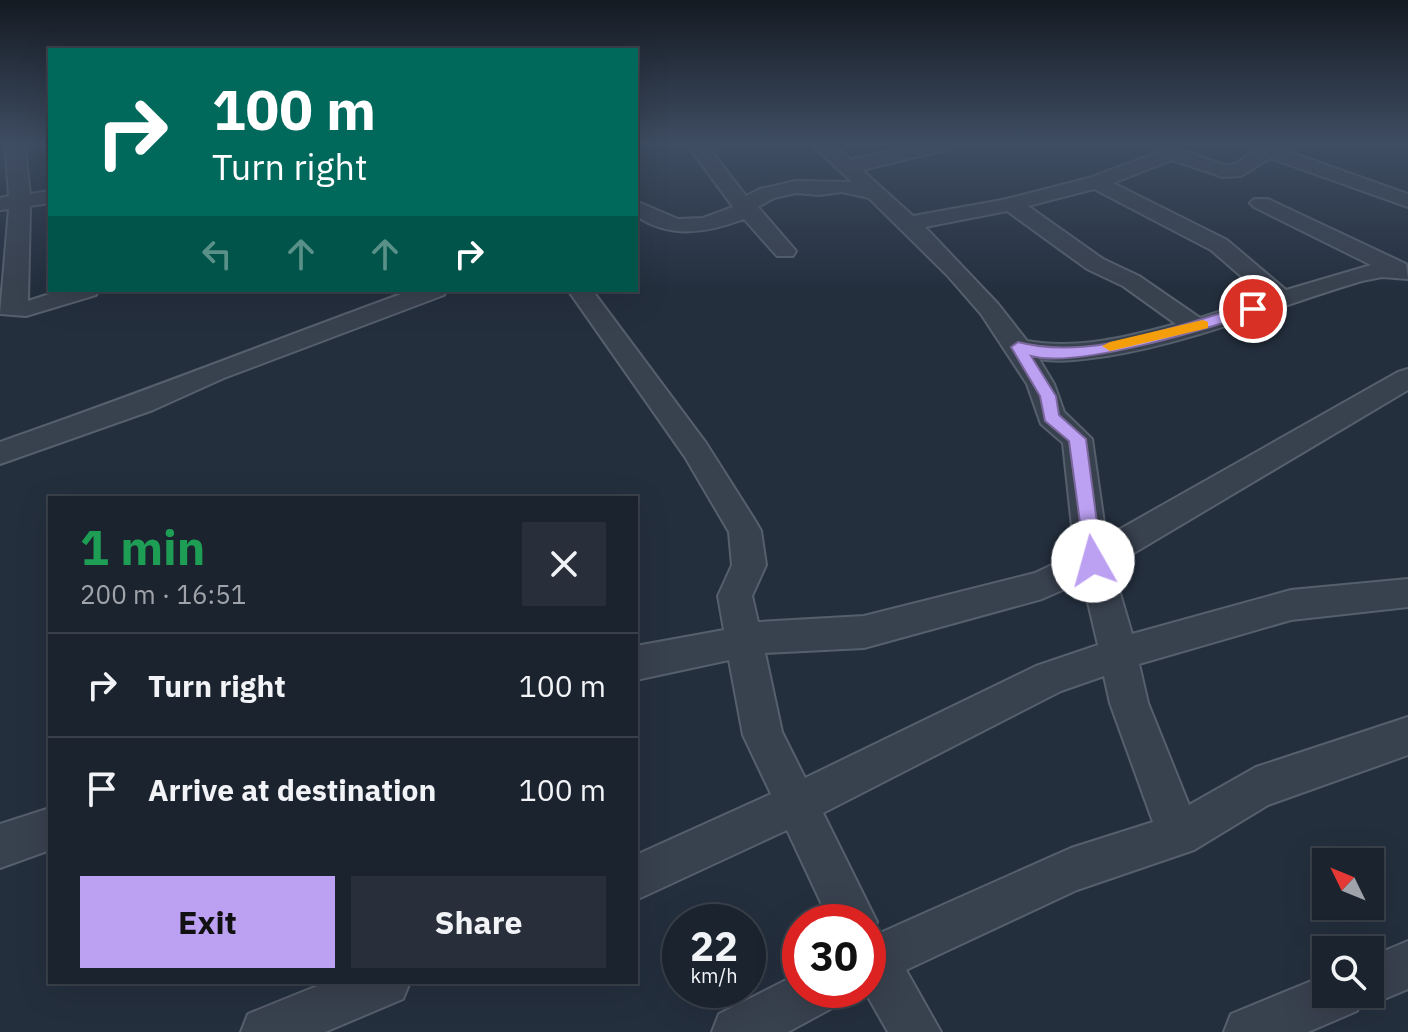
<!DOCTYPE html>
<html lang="en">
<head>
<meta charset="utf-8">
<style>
	body { margin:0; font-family:"IBM Plex Sans",sans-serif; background:#282f3a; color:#f1f3f6; height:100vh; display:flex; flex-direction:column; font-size:30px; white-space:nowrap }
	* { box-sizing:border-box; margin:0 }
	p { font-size:26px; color:#a0a4aa }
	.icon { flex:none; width:44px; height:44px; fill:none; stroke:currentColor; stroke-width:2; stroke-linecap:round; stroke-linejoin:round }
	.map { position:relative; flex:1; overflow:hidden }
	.side { position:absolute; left:48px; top:496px; width:590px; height:488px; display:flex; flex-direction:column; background:#1b232e; border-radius:0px; box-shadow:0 8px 32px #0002,0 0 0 2px #39404a }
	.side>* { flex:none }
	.hud { position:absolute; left:48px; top:48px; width:590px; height:244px; border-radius:0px; box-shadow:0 8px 32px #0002,0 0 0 2px #39404a; background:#00695c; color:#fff; overflow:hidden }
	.needle { width:52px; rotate:313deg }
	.fabs { position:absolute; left:1312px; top:848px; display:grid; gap:16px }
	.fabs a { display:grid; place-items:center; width:72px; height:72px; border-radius:0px; background:#1b232e; box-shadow:0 8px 32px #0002,0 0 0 2px #39404a; font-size:40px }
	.speed { position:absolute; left:662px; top:904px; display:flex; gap:16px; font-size:40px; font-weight:700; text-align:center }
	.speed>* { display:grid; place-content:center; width:104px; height:104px; border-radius:50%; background:#1b232e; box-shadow:0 8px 32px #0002,0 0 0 2px #39404a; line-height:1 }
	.speed small { font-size:20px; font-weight:400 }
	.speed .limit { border:12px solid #d22; background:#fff; color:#111 }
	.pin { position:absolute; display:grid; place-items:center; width:68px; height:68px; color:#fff; margin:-34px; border:4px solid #fff; border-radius:50%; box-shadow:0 2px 8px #0007 }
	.me { position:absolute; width:88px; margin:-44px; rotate:353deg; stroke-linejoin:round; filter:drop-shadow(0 0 6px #0008) }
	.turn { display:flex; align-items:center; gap:28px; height:168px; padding:0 32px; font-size:36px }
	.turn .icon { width:104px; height:104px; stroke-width:2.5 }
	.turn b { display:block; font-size:56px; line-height:68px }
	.lanes { display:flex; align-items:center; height:76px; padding:0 32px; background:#0003; justify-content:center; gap:40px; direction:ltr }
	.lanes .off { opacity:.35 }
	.round { display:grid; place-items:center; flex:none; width:84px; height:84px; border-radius:0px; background:#282f3a }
	.summary { display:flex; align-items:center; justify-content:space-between; height:136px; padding:0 32px }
	h1 { font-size:48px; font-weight:700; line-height:60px; color:#1e9e55 }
	.primary-button { display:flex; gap:16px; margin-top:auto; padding:16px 32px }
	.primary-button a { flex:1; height:92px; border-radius:0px; background:#bca0f2; color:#111; font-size:32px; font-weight:700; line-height:92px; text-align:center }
	.primary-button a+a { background:#282f3a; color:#f1f3f6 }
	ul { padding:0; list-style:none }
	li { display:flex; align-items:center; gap:24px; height:104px; padding:0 32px; border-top:2px solid #39404a }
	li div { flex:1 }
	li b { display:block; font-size:30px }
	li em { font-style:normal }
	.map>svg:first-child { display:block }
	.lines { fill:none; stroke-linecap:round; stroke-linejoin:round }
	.minor-casing { stroke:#565f6c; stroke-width:4 }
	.minor { fill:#38414e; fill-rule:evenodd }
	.route { fill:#bca0f2; stroke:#7a689d; stroke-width:2 }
	.slow { fill:#f59e0b }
</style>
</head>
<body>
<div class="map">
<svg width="1408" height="1032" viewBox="0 0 1408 1032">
	<rect width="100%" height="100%" fill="#242f3e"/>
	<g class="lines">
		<defs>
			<g id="minor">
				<polygon points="5,143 24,143 30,194 50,191 50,203 30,206 28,301 62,290 99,290 96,295 26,316 0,314 9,209 0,210 0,198 9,196"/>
				<path d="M686,143h19l41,53 14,-7 36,-8 56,1 -42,-39h21l20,17 72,-17h36l-2,4 -95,23 51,46 89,-16 87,-22 83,-31 53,18 11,-1 28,-21h22l-5,6 127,45v13l-138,-49 -29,18 -18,1 -51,-17 -59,23 114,57 59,50 85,-25 -117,-58 -4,-4 4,-4h14l138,65 2,15 -26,-2 -20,4c-85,25 -167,61 -255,75 -22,3 -46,7 -68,3l15,25 10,28 28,27 14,98 292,-165 10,-3v21l-296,176 20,68 159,-44 117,-11v28l-117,13 -152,44 9,39 41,102 67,-38 152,-50v38l-140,50 -74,45 -117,40 -171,80 35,62h-53l-24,-42h4v-68h-38l-43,-92 -151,70v-45l135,-61 -28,-59 -14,-75 -93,20v-34l88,-16 -6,-34 14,-31 -3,-33 -44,-75 -117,-167h24l114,153 50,79 5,9 5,34 -14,31 6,26 106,-6 171,-43 40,-19 -12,-111 -22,-19 -14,-40 -46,-70 -34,-39 -78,-77 -27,-6 -23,3 -23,-2 -22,5 -16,9 38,44 -3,5h-16l-33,-37c-37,14 -73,20 -108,-3v-15l42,18 25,-1 30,-11zM1094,189l117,61 54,47 -65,21 -61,-42 -36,-17 -75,-53zM1007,211l80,58 36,17 53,38c-48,13 -99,26 -149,17l-29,-37 -73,-77zM1083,581l15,64 -62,21 -231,112 -23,-46 -17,-79 99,-5 178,-49zM1104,676l6,27 43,119 -82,26 -191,85 -7,-2 4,-9 -54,-109 238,-122z"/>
				<path d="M412,290h35l-3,5 -220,83 -71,32 -153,54v-22c139,-48 275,-102 412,-152z"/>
				<polygon points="50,808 50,850 0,868 0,824"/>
				<polygon points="1408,941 1408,989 1370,1005 1361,1001 1357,1011 1308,1032 1224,1032 1231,1014 1326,975 1326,994 1370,994 1370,957"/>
				<polygon points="800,973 800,990 841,990 834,1007 788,1032 712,1032 719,1014"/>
				<polygon points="327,982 410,982 403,999 325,1032 241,1032 248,1014"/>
			</g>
		</defs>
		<!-- minor casing -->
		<use href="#minor" class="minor-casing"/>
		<!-- minor -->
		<use href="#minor" class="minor"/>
	</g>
	<!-- sky -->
	<linearGradient id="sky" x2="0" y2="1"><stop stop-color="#141a22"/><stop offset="0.5" stop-color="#3f4d63"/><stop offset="1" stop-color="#3f4d63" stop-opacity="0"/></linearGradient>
	<rect width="1408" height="288" fill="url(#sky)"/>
	<!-- route -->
	<path class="route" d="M1253,304l5,2v6c-49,16 -180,57 -227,44l25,40 3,19 27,24 16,122 -3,6h-13l-17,-126 -24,-20 -5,-25 -29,-49 7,-5c75,20 162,-19 235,-38z"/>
	<!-- slow -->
	<polygon class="slow" points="1203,320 1208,322 1208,328 1110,351 1102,346 1110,342"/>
</svg>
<div class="fabs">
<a><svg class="needle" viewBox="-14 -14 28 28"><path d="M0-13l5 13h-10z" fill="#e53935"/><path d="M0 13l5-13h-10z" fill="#a0a4aa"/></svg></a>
<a><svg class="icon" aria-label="search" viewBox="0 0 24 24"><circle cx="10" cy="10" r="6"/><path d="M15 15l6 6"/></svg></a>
</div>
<div class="speed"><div>22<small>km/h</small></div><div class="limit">30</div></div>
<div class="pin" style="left:1253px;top:309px;background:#d93025"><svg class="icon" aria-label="arrive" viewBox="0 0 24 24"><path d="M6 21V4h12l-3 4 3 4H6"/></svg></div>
<svg class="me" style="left:1093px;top:561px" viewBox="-20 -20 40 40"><circle r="19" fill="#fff"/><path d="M0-13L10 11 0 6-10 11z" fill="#bca0f2"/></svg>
<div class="hud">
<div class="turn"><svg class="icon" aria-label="right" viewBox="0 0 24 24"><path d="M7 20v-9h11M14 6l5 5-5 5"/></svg><div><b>100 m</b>Turn right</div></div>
<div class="lanes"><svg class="icon off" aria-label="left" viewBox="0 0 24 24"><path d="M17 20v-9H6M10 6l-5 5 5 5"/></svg><svg class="icon off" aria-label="ahead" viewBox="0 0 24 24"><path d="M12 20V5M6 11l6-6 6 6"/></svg><svg class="icon off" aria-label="ahead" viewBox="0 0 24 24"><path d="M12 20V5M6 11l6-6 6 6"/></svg><svg class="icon" aria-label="right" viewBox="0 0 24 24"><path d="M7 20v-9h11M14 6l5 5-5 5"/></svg></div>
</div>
<section class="side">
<div class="summary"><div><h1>1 min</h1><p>200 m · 16:51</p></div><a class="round"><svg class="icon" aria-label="close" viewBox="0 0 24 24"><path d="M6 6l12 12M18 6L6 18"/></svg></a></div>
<ul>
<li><svg class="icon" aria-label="right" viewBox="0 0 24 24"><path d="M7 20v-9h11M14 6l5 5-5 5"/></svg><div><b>Turn right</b></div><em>100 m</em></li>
<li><svg class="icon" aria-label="arrive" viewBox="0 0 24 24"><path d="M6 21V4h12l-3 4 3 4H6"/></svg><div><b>Arrive at destination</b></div><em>100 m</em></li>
</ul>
<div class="primary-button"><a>Exit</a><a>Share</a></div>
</section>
</div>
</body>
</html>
